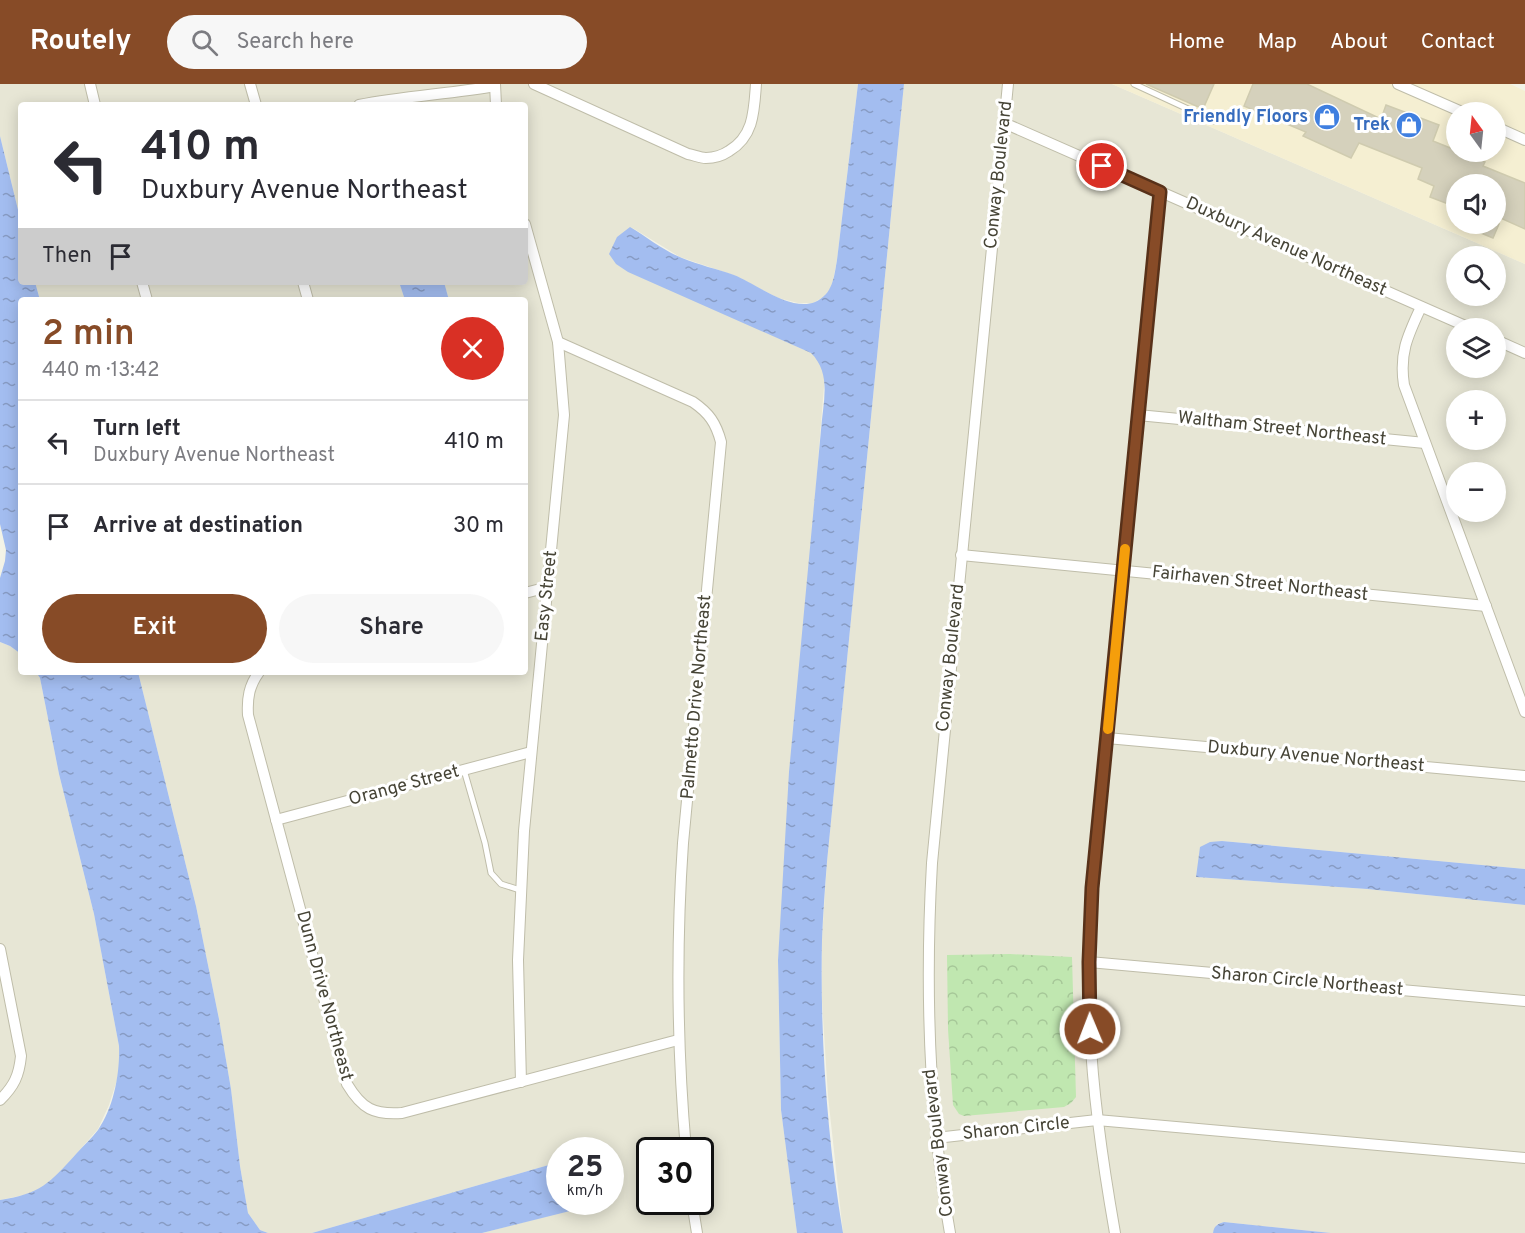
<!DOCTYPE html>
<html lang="en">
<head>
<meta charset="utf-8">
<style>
	body { margin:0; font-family:Overpass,sans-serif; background:#f7f7f7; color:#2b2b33; height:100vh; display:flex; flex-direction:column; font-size:22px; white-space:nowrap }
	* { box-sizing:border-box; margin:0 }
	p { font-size:20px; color:#7c7c81 }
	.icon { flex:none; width:33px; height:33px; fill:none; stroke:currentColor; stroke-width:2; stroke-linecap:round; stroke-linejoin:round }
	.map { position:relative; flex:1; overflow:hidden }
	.side { position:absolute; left:18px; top:213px; width:510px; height:378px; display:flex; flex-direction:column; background:#fff; border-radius:6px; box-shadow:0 3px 15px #0003 }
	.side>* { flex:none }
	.top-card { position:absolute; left:18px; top:18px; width:510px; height:183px; border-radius:6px; box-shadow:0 3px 15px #0003; background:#fff; color:#2b2b33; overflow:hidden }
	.needle { width:39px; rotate:345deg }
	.fabs { position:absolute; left:1446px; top:18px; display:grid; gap:12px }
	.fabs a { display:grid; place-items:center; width:60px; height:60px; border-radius:50%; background:#fff; box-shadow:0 3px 15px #0003; font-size:30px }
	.speed { position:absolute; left:546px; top:1053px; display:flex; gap:12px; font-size:30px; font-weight:700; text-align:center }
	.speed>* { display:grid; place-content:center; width:78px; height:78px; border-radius:50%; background:#fff; box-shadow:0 3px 15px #0003; line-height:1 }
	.speed small { font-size:15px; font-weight:400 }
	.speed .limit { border:3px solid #111; border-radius:9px; background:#fff; color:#111 }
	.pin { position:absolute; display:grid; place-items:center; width:51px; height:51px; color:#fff; margin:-26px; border:3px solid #fff; border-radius:50%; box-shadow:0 2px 6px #0007 }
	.me { position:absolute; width:66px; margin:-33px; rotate:359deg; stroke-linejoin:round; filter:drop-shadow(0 0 4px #0008) }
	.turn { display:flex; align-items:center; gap:21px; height:126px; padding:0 24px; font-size:27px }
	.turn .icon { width:78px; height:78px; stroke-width:2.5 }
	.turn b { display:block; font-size:42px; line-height:51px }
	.then { display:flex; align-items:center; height:57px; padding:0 24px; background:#0003; gap:12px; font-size:22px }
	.round { display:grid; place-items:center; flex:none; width:63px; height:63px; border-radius:32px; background:#f7f7f7 }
	.head { display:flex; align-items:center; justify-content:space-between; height:102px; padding:0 24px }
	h1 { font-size:36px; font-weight:600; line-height:45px; color:#874b27 }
	.primary-button { display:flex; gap:12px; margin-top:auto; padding:12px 24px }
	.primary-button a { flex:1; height:69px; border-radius:36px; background:#874b27; color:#fff; font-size:24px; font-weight:600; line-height:69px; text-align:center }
	.primary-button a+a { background:#f7f7f7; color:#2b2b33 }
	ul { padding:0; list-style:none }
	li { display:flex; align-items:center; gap:18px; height:84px; padding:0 24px; border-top:2px solid #e1e1e2 }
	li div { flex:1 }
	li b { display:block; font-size:22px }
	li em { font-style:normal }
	header { display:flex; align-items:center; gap:36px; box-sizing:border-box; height:84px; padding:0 30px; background:#874b27; color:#fff }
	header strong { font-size:28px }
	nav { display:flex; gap:33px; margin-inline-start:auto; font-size:21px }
	.search { width:420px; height:54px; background:#f7f7f7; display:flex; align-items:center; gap:15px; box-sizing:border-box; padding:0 21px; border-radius:33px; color:#7c7c81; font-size:22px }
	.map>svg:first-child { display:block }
	.residential { fill:#e7e6d5; fill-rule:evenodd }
	.commercial { fill:#f5efd2; fill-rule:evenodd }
	.park { fill:url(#park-crowns) }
	.water { fill:url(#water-ripples) }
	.building { fill:#d5d1bc; stroke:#cfcbaf; stroke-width:1.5 }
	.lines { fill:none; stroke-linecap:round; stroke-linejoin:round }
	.lane-casing { stroke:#bfbda9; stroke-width:7 }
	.street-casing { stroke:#bfbda9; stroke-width:12 }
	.lane { stroke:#fff; stroke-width:5 }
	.street { stroke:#fff; stroke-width:10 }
	.route-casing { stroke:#583119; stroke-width:15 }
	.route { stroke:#874b27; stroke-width:10 }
	.slow { stroke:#f59e0b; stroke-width:10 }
	.labels { text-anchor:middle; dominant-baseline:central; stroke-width:6; stroke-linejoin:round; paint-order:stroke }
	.shop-label { font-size:18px; font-weight:bold; fill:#366cbe; stroke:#fff; text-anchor:end }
	.street-label { font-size:18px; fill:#464436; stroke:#fff }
</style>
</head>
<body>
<header>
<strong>Routely</strong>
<div class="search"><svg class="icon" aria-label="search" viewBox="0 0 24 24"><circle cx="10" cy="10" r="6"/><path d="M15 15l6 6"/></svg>Search here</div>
<nav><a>Home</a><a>Map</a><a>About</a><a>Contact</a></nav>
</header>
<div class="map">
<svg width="1525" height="1149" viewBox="0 0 1525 1149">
	<defs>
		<pattern id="park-crowns" width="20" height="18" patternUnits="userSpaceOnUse" patternTransform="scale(1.5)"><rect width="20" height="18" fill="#c0e7b0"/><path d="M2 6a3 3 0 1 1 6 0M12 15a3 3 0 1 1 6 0" fill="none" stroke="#a6c798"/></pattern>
		<pattern id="water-ripples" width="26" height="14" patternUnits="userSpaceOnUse" patternTransform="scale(1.5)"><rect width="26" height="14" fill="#a3bdf0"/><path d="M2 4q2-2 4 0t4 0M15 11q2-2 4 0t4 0" fill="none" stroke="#879bc3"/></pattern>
	</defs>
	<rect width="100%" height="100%" fill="#f3f3e7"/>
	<!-- residential -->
	<g class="residential">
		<path d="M0,0h858l-21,176 -5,26 -7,10 -12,7h-15l-20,-5 -42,-22 -56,-19 -49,-30 132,104 48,22 9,9 5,12 -47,586 3,150 16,123h-315l119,-31h9v-52h-50l-1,12 -247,71h-44l-8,-3 -12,-17 -8,-47 -9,-77 -12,-70 -23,-113 -58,-234h387v-372h-76l-5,-18h81v-177h-504v117l-21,-86zM650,1066h50v52h-50z"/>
		<path d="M904,0h208l413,180v605l-303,-28 -26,36 171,12 158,16v328h-194l-107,-11 -7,2 -4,9h-370l-15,-137 -6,-95v-63l5,-76zM1456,172h40v40h-40zM1456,244h40v40h-40zM1456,316h40v40h-40zM1456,388h40v40h-40z"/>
		<polygon points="35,198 399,198 405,216 40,216"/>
		<polygon points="0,558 10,562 21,570 21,588 36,588 40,594 59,690 94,830 119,962 120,977 117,996 109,1021 98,1045 55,1094 42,1104 29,1110 0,1116"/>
	</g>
	<!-- commercial -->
	<path class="commercial" d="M1112,0h398l15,7v173zM1456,28h40v40h-40zM1456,100h40v40h-40z"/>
	<!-- park -->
	<polygon class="park" points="1010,870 1072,873 1076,1013 1071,1019 1064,1023 964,1032 959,1030 953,1021 948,945 947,871"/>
	<!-- water -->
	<g class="water">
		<path d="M858,0h46l-77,778c-2,25 -4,52 -5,78 -2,97 5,197 21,293h-46l-16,-123 -3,-150 11,-188 32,-342c2,-28 11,-56 -10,-77l-183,-81 -12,-8 -7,-10 8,-17 13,-10c17,10 34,24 52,31 17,7 35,11 52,17 21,8 57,37 81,27 18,-8 19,-25 22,-42z"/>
		<polygon points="0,52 21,138 21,198 35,198 40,216 21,216 21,570 10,562 0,558 0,494 5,477 6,466 0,440"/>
		<polygon points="399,198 444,198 449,216 405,216"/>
		<path d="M36,588h102l58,234 23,113 12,70 9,77 8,47 12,17 8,3h-268v-33c40,-6 50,-17 76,-46 7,-8 16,-16 22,-24 16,-23 22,-57 21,-84l-25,-132 -35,-140 -19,-96z"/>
		<polygon points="1222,757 1525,785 1525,821 1367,805 1196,793 1200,763 1210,758"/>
		<polygon points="559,1078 560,1118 602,1119 482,1149 312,1149"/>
		<path d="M1224,1138l107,11h-118c1,-7 4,-9 11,-11z"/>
	</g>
	<!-- building -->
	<g class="building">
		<polygon points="1146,0 1214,0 1203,25"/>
		<polygon points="1253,0 1307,0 1381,35 1386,21 1439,41 1433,57 1485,78 1483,82 1525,99 1525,145 1496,132 1496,100 1456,100 1456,123 1430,113 1434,102 1418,95 1422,84 1359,59 1351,74 1303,52 1306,48 1244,22"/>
		<polygon points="1459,140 1499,140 1493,154"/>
	</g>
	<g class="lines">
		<defs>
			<g id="lane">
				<polyline points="1134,0 1214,37"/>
				<polyline points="464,686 485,759 491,789 501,800 520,806"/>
			</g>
			<g id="street">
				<polyline points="90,0 95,21"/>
				<polyline points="250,0 256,21"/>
				<polyline points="495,0 496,21"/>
				<path d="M534,0l154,70c6,1 12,4 18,4 8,0 17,-3 23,-7 25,-15 25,-40 27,-67"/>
				<polyline points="1398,0 1462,28"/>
				<path d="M359,21c45,-9 90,-11 136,-19"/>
				<polyline points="1004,39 1470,244"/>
				<polyline points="1496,43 1525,56"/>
				<polyline points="142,198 147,216"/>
				<polyline points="303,198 308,216"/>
				<path d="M1421,223c-13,28 -22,46 -17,78l121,327"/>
				<polyline points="1496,256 1525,269"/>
				<path d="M558,258l135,60c16,11 23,21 28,40l-38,401c-7,103 -6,205 3,307"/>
				<polyline points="1138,331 1425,359"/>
				<polyline points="961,471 1486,522"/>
				<polyline points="525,509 548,503"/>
				<path d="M259,588c-10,14 -12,26 -11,43l99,369c15,25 27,31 55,29l276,-73"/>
				<polyline points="1107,654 1525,692"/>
				<polyline points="276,736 531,668"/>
				<path d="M0,865l21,107c-2,20 -7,30 -21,44"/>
				<polyline points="1089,878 1525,917"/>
				<polyline points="521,998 518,876 524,747 564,331 558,258 525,140"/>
				<polyline points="936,1054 1097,1036 1525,1074"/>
				<polyline points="692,1118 697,1149"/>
				<path d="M950,1149c-22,-123 -25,-245 -18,-370l76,-779"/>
				<path d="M1115,1149c-12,-68 -22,-135 -25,-203 -2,-48 0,-95 2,-142l68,-696"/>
			</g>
		</defs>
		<!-- lane casing -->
		<use href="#lane" class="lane-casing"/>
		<!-- street casing -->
		<use href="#street" class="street-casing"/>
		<!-- lane -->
		<use href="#lane" class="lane"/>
		<!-- street -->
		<use href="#street" class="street"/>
	</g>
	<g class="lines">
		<defs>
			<polyline id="route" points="1090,945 1089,878 1092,804 1160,108 1102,82"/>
		</defs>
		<!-- route casing -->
		<use href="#route" class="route-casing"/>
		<!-- route -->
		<use href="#route" class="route"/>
		<!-- slow -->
		<polyline class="slow" points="1108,645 1125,465"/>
	</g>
	<!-- icons -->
	<defs>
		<symbol id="shop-disc" viewBox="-11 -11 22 22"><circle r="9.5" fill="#3f7fe0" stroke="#fff"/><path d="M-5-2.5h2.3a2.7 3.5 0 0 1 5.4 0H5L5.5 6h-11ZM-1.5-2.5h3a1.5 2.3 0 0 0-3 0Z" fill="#fff"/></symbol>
	</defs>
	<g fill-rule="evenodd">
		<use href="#shop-disc" x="1312" y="18" width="30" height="30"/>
		<use href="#shop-disc" x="1394" y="26" width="30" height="30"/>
	</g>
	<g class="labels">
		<!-- shop labels -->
		<g class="shop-label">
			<text x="1308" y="33">Friendly Floors</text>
			<text x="1390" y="41">Trek</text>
		</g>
		<!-- street labels -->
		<g class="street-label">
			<text transform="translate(999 91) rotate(-84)">Conway Boulevard</text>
			<text transform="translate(1286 163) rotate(24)">Duxbury Avenue Northeast</text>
			<text transform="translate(1282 345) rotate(6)">Waltham Street Northeast</text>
			<text transform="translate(1260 500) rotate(6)">Fairhaven Street Northeast</text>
			<text transform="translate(547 512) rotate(-84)">Easy Street</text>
			<text transform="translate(951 574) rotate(-84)">Conway Boulevard</text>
			<text transform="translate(697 613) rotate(-85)">Palmetto Drive Northeast</text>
			<text transform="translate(1316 673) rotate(5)">Duxbury Avenue Northeast</text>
			<text transform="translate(404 702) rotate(-15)">Orange Street</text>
			<text transform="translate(1307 898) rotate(5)">Sharon Circle Northeast</text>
			<text transform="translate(324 912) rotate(75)">Dunn Drive Northeast</text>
			<text transform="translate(1016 1045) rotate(-6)">Sharon Circle</text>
			<text transform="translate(939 1059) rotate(-97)">Conway Boulevard</text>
		</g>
	</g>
</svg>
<div class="fabs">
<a><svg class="needle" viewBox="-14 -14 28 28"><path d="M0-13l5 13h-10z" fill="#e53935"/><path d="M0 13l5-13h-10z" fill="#7c7c81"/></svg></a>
<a><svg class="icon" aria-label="sound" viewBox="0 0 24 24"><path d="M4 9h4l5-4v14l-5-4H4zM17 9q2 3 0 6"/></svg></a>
<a><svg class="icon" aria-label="search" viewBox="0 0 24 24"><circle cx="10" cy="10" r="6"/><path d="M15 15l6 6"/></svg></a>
<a><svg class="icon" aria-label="layers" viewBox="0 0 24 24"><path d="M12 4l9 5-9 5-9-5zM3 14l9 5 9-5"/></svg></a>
<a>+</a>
<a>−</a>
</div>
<div class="speed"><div>25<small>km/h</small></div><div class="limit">30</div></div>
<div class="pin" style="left:1102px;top:82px;background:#d93025"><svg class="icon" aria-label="arrive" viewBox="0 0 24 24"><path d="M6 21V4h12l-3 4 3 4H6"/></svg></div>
<svg class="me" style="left:1090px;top:945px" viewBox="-20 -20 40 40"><circle r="17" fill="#874b27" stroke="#fff" stroke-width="3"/><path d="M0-11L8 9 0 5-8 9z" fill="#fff"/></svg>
<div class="top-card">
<div class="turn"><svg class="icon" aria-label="left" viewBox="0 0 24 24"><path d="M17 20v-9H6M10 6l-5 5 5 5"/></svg><div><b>410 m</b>Duxbury Avenue Northeast</div></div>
<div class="then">Then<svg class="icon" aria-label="arrive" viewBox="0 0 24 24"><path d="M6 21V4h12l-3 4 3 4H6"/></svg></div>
</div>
<section class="side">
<div class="head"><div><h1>2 min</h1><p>440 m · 13:42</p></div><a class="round" style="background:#d93025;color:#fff"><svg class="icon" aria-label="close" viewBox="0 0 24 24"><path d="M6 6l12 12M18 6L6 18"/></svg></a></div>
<ul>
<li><svg class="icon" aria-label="left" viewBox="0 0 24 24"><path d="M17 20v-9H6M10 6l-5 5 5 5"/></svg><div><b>Turn left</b><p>Duxbury Avenue Northeast</p></div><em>410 m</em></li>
<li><svg class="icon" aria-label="arrive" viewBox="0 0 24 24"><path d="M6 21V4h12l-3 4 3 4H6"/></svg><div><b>Arrive at destination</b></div><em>30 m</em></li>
</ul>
<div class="primary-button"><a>Exit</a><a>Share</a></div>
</section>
</div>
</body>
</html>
